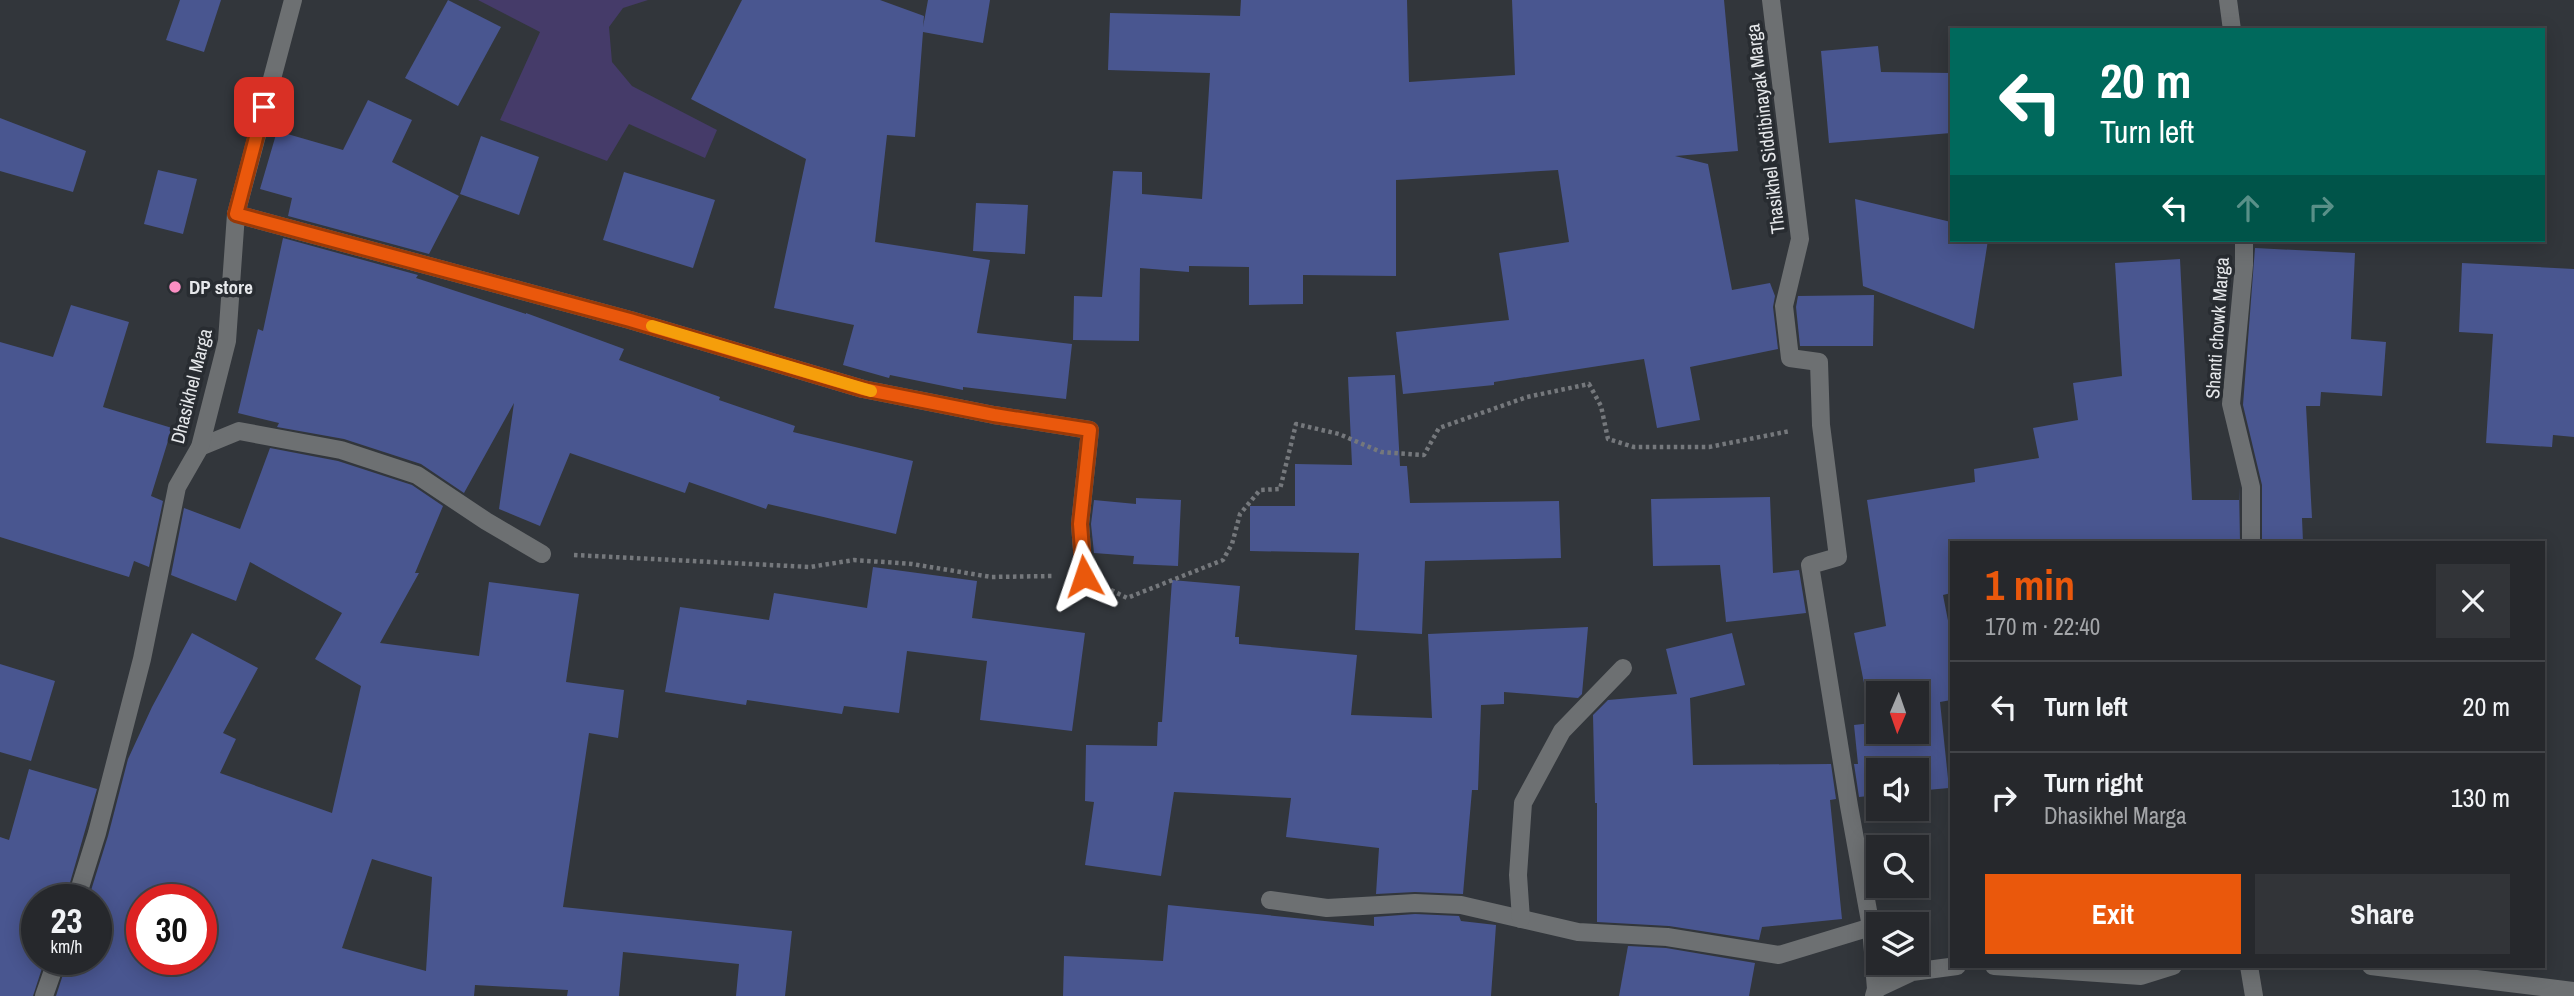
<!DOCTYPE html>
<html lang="en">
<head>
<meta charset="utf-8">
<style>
	body { margin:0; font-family:"Archivo Narrow",sans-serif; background:#323438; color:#f1f3f6; height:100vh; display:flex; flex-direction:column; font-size:26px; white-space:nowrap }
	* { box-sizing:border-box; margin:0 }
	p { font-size:23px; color:#a4a6a9 }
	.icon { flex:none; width:38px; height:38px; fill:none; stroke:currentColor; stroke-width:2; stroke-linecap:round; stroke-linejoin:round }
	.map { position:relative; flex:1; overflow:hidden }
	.sheet { position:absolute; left:1950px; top:541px; width:595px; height:427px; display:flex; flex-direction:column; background:#26282c; border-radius:0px; box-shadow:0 4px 18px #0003,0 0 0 2px #424448 }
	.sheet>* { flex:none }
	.hud { position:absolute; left:1950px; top:28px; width:595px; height:214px; border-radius:0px; box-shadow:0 4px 18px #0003,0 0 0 2px #424448; background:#00695c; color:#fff; overflow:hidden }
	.needle { width:46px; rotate:182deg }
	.fabs { position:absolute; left:1866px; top:681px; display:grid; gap:14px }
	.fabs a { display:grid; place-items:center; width:63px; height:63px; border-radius:0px; background:#26282c; box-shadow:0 4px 18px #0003,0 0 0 2px #424448; font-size:35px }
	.speed { position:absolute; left:21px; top:884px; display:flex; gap:14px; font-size:35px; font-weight:700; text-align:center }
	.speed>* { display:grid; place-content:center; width:91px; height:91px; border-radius:50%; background:#26282c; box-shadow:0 4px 18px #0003,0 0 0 2px #424448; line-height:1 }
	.speed small { font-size:18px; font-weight:400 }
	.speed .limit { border:10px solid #d22; background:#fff; color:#111 }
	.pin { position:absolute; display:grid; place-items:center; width:60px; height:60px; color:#fff; margin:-30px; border-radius:14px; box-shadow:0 4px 10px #0006 }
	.me { position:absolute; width:77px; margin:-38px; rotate:355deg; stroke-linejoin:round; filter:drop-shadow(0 0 5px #0008) }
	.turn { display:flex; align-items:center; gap:24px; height:147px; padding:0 35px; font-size:32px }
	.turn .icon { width:91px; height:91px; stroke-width:2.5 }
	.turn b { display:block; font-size:49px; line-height:60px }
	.lanes { display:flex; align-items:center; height:66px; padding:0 35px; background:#0003; justify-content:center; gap:35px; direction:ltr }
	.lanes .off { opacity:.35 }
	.round { display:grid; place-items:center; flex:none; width:74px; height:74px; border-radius:0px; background:#323438 }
	.summary { display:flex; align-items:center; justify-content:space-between; height:119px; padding:0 35px }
	h1 { font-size:42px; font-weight:800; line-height:52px; color:#ea580c }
	.cta { display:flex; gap:14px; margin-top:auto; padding:14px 35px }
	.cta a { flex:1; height:80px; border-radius:0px; background:#ea580c; color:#fff; font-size:28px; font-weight:800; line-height:80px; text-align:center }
	.cta a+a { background:#323438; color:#f1f3f6 }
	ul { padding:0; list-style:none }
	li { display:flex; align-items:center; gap:21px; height:91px; padding:0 35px; border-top:2px solid #424448 }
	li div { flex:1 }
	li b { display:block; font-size:26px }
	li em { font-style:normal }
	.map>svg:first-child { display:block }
	.green { fill:#453b69 }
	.building { fill:#495690; fill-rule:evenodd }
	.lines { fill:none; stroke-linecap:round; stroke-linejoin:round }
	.path { stroke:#75787c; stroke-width:4.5; stroke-dasharray:3.5 3.5; stroke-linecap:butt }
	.service { stroke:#6d7072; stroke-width:18 }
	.minor { stroke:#6d7072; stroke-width:18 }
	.route-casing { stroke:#983908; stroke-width:18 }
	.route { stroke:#ea580c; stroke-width:12 }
	.slow { stroke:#f59e0b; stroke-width:12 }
	.poi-dot { fill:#fb8fc3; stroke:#282c31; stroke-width:2.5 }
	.labels { text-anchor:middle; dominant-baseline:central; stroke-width:7; stroke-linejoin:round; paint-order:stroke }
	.street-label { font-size:19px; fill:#e6e8eb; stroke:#282c31 }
	.poi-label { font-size:19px; font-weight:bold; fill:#e6e8eb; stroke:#282c31; text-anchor:start }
</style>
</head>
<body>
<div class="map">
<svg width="2574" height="996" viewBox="0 0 2574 996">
	<rect width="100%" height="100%" fill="#32363b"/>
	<!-- green -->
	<polygon class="green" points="478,0 648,0 623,8 609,27 612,62 632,86 717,130 705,158 629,124 607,161 500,120 540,32"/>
	<!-- building -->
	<g class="building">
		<polygon points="180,0 221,0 204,52 166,40"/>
		<polygon points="448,0 501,27 458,106 405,78"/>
		<polygon points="742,0 880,0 924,16 923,27 928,0 990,0 983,43 923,32 915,137 887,135 875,242 990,260 977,333 1072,344 1066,399 963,387 963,390 890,375 889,378 843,365 854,325 774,308 806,159 691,99"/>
		<polygon points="1241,0 1407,0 1409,82 1515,75 1512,0 1724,0 1738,151 1675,156 1708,164 1732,290 1770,283 1775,296 1773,307 1778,349 1690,367 1700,420 1657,428 1644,359 1494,382 1494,385 1403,394 1396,332 1509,320 1499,253 1569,242 1558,170 1396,180 1396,276 1303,275 1303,304 1249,305 1249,267 1189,266 1189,272 1140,268 1139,341 1073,340 1074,296 1102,297 1113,171 1142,172 1142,194 1202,199 1210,73 1108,70 1110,13 1240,16"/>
		<polygon points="1878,46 1881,72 1951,73 1951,133 1829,143 1821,51"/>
		<polygon points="368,100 412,120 392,162 459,196 429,254 288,216 292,198 260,189 277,131 343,150"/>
		<polygon points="0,118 86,151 73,192 0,171"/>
		<polygon points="481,136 539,157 519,215 460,194"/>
		<polygon points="158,170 197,179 183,234 144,224"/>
		<polygon points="624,172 715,200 693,268 603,240"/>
		<polygon points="1855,199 1951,222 1951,240 1988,240 1974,329 1863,286"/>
		<polygon points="976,203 1028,205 1025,254 973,251"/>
		<polygon points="283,238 418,275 416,278 526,314 526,313 624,349 619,360 720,397 719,400 795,426 793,432 913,461 896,534 768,504 766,509 689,482 685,493 570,453 540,526 499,509 514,403 464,493 421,464 344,439 277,427 279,423 238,413 258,329 263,331"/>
		<polygon points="2255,248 2355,253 2351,339 2386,342 2382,396 2321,392 2320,406 2306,406 2312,518 2302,518 2303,542 2262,542 2262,485 2243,405"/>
		<path d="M2180,259l12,241h47v-14l1,56h-289v51l-8,2 8,41v64l-11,2 9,86 -33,3v-21h-38v25l-19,2 -5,-33h4l-4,-39 18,-2 -18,-90 32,-7 -19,-126 108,-18 -1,-13 65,-11 -6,-30 45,-8 -5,-37 49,-7 -7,-113zM1878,693h38v39h-38z"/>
		<polygon points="2462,263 2574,269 2574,437 2553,435 2552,447 2486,443 2493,334 2459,332"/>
		<polygon points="1874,295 1873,346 1800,346 1796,307 1798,296"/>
		<polygon points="71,305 129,322 103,407 172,428 151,496 163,501 149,567 134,561 129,577 0,537 0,342 53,357"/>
		<polygon points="1395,375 1400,466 1407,466 1410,503 1559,501 1561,558 1425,561 1422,634 1355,630 1359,553 1250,551 1250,506 1295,506 1295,464 1352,465 1348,377"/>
		<path d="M270,448l68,13 74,24 31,21 -28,67h4l-39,70 99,13 10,-74 90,12 -13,88 58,8 -6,48 -29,-5 -26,174 229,24 -7,65h-49l3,-32 -116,-12 -4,44h-52l1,-6 -93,-5 -1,11h-418l12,-37h28v-59h-8l20,-64 20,-77 24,-52 40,-74 66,35 -35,65 13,6 -16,34 112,40 29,-127 -46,-27 27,-46 -92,-51 -14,39 -65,-26 13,-67 56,21zM372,859l60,18 -6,94 -84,-23zM142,900h59v59h-59z"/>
		<polygon points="1770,497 1773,573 1799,570 1806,613 1726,622 1720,565 1653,566 1651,499"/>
		<polygon points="1136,498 1181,500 1178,566 1133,564 1134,556 1094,553 1091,524 1094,500 1136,504"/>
		<polygon points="873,567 977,581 972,618 1085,633 1072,731 980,720 987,661 907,651 899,713 844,706 842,714 747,700 746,705 665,692 680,607 769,620 774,593 867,608"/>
		<polygon points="1172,580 1240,586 1235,637 1239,637 1239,644 1357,655 1351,715 1432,718 1428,634 1588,627 1582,694 1578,698 1504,692 1504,704 1481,705 1478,790 1472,790 1463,894 1415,892 1376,894 1379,848 1286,837 1291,798 1174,792 1161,876 1085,865 1094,802 1085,801 1086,745 1157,746 1158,722 1162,722"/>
		<polygon points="1732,633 1745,685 1690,698 1693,765 1831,764 1836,799 1830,800 1842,919 1762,927 1759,940 1669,926 1597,922 1597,803 1595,803 1593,715 1608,700 1677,694 1666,649"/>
		<polygon points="0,664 55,681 31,761 0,752"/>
		<polygon points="29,769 97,789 65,900 37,900 37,959 45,959 33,996 0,996 0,837 9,840"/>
		<polygon points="1168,905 1374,926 1374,917 1415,914 1459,916 1461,921 1496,925 1491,996 1063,996 1064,956 1163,961"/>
		<polygon points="1628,946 1666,948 1755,963 1749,996 1619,996"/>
	</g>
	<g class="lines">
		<!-- path -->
		<g class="path">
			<polyline points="574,555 810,567 854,560 912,564 991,577 1053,576"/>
			<polyline points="1111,590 1127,598 1223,560 1232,544 1240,514 1260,490 1280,489 1296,424 1339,434 1381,452 1424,455 1439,428 1527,397 1589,384 1601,406 1608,439 1634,447 1709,447 1790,431"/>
		</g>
		<!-- service -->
		<g class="service">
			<polyline points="200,447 239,431 341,450 417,475 486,521 542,554"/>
			<polyline points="1270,900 1327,908 1415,903 1461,905 1578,932 1667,937 1779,955 1871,927"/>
			<polyline points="1521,919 1518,875 1523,803 1562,731 1623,668"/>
			<polyline points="2249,966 2254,996"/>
		</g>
		<!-- minor -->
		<g class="minor">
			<polyline points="1771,0 1800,239 1784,306 1790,358 1819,362 1821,425 1838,557 1810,565 1849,806 1871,927 1876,989 1874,996"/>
			<polyline points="2228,0 2232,30"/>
			<polyline points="236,214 630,320 863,389 994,415 1090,430 1080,524 1084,576"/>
			<polyline points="2244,240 2244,265 2231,404 2251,487 2251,542"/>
			<polyline points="76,900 97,833 142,659 177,487 200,447 227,341 236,214 293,0"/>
			<polyline points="1994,966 2141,976 2173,966"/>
			<polyline points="2371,966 2574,991"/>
			<polyline points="1876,989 1912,972 1957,966"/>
			<polyline points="44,996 57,959"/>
		</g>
	</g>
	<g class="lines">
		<defs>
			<polyline id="route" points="264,107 236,214 630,320 863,389 994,415 1090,430 1080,524 1084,576"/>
		</defs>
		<!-- route casing -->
		<use href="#route" class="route-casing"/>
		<!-- route -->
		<use href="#route" class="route"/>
		<!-- slow -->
		<polyline class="slow" points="652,326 871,391"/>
	</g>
	<!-- markers -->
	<circle class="poi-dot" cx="175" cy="287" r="7"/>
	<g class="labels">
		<!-- street labels -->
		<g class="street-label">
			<text transform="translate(1765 129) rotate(-97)">Thasikhel Siddibinayak Marga</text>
			<text transform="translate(2217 328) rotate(-86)">Shanti chowk Marga</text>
			<text transform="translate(191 386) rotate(-76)">Dhasikhel Marga</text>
		</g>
		<!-- poi labels -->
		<g class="poi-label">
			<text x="189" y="287">DP store</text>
		</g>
	</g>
</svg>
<div class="fabs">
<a><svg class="needle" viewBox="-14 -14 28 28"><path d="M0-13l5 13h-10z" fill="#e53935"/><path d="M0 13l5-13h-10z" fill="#a4a6a9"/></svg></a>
<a><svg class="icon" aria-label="sound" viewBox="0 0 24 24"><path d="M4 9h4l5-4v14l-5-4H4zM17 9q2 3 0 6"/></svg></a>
<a><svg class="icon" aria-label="search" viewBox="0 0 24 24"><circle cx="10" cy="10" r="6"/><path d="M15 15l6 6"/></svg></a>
<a><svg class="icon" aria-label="layers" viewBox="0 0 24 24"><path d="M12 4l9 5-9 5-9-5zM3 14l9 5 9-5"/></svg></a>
</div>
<div class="speed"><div>23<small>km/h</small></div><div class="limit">30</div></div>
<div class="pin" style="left:264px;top:107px;background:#d93025"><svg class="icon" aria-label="arrive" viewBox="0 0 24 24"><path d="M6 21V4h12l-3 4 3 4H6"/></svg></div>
<svg class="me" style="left:1084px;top:576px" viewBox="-20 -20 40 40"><path d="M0-17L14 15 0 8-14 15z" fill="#ea580c" stroke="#fff" stroke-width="4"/></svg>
<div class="hud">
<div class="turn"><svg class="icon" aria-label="left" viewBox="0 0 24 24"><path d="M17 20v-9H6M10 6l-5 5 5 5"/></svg><div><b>20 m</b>Turn left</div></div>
<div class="lanes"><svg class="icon" aria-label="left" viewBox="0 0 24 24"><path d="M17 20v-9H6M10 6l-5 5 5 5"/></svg><svg class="icon off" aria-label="ahead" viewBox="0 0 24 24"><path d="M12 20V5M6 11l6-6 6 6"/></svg><svg class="icon off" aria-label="right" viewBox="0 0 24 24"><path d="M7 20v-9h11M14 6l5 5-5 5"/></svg></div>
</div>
<section class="sheet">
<div class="summary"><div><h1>1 min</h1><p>170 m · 22:40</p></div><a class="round"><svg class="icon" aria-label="close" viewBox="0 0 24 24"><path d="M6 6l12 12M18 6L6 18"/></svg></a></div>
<ul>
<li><svg class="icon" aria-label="left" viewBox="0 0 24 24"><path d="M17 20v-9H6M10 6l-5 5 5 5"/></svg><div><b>Turn left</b></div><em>20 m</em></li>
<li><svg class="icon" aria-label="right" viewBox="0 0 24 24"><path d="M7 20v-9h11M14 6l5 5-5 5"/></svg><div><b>Turn right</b><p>Dhasikhel Marga</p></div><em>130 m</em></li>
</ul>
<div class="cta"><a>Exit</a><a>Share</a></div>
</section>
</div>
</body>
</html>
